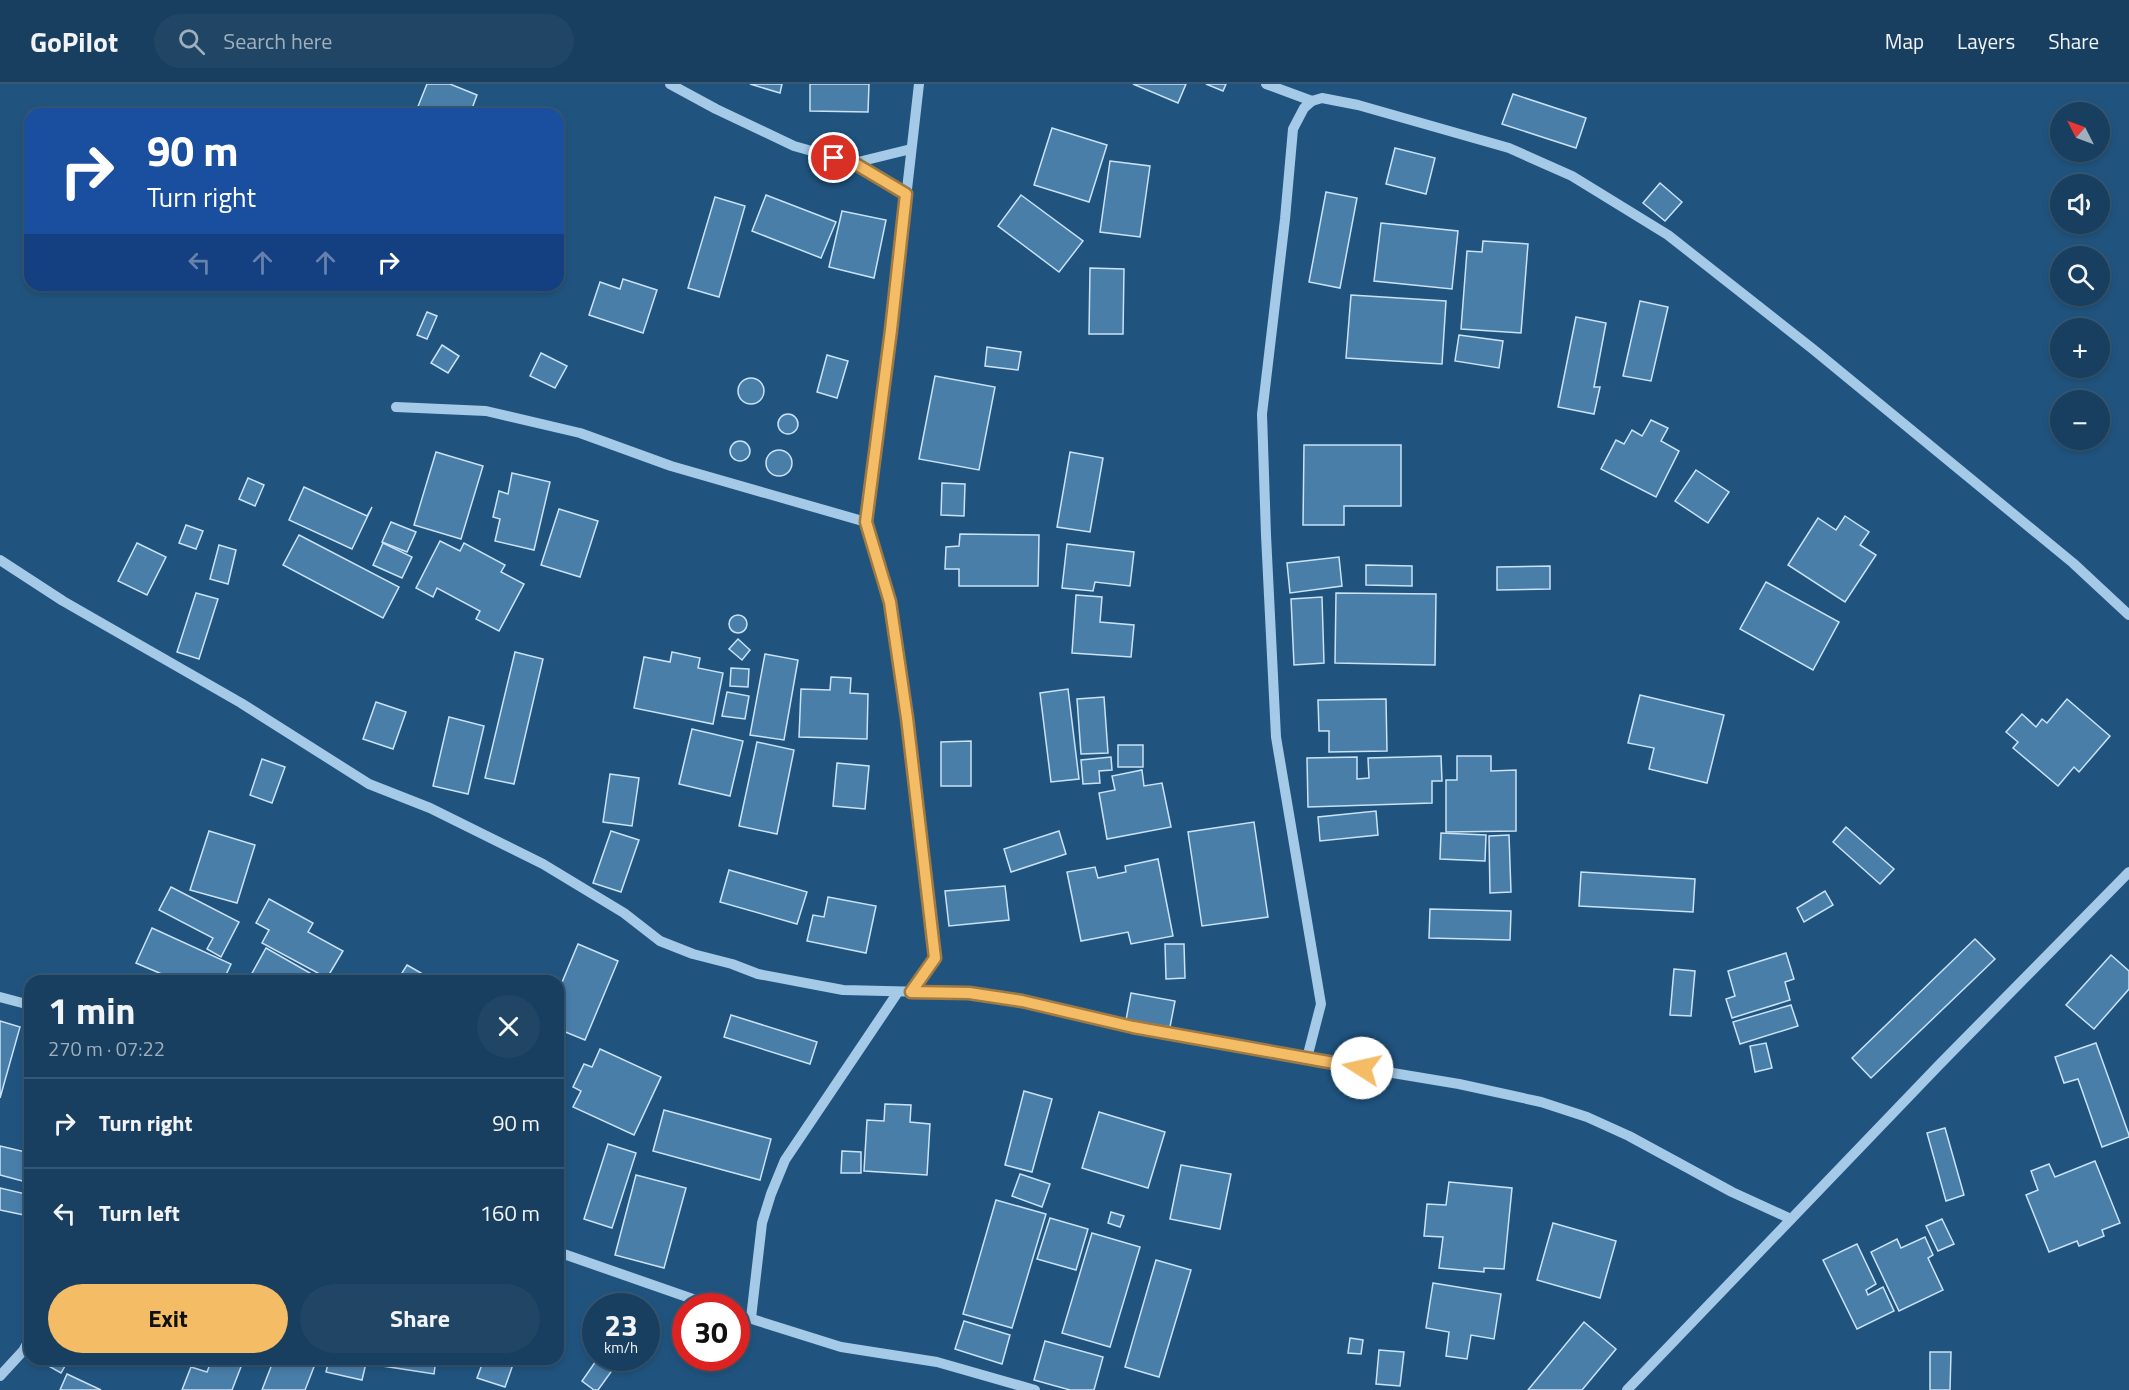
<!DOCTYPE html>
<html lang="en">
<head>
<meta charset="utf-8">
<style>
	body { margin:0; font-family:"Titillium Web",sans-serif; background:#214665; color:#f1f3f6; height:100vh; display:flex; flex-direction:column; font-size:22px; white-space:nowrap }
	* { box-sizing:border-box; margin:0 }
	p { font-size:20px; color:#9fafbd }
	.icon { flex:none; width:33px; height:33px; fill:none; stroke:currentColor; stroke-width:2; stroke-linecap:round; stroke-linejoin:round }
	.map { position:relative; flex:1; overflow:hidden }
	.sheet { position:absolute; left:24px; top:891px; width:540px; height:390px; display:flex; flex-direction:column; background:#183f5f; border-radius:18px; box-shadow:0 3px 9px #0003,0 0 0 2px #365874 }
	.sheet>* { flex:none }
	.banner { position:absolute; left:24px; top:24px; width:540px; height:183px; border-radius:18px; box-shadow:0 3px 9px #0003,0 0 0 2px #365874; background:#1a4fa0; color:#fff; overflow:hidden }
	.needle { width:39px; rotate:312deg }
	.controls { position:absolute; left:2050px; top:18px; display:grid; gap:12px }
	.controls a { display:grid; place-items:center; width:60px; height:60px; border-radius:50%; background:#183f5f; box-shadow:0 3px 9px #0003,0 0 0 2px #365874; font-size:30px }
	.speed { position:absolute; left:582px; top:1209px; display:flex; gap:12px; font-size:30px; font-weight:700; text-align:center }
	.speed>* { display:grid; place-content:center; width:78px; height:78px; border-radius:50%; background:#183f5f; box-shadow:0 3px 9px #0003,0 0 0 2px #365874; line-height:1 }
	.speed small { font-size:15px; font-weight:400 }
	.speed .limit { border:9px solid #d22; background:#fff; color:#111 }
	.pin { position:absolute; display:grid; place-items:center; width:51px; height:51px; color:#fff; margin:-26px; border:3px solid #fff; border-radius:50%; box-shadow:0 2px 6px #0007 }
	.me { position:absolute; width:66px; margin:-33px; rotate:280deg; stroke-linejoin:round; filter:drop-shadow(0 0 4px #0008) }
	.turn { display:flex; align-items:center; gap:21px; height:126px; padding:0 24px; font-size:27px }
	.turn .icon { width:78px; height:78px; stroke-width:2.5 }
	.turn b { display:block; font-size:42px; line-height:51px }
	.lanes { display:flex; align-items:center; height:57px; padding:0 24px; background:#0003; justify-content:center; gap:30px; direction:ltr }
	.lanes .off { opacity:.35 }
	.round { display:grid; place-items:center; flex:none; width:63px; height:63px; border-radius:32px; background:#214665 }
	.headline { display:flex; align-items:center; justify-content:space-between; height:102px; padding:0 24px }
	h1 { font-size:36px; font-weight:700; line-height:45px }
	.cta { display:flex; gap:12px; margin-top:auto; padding:12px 24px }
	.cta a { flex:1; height:69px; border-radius:36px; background:#f5bc66; color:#111; font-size:24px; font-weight:700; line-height:69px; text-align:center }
	.cta a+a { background:#214665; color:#f1f3f6 }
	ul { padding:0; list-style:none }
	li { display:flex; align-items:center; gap:18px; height:90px; padding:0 24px; border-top:2px solid #365874 }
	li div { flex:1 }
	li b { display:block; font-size:22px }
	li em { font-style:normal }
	header { display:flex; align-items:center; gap:36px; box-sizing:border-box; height:84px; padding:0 30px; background:#183f5f; border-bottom:2px solid #365874 }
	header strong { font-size:28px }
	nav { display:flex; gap:33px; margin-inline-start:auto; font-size:21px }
	.search { width:420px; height:54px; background:#214665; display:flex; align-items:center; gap:15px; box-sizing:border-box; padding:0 21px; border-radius:33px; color:#9fafbd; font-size:22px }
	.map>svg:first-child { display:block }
	.building { fill:#497ea9; stroke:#c9e2f6; stroke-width:1.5 }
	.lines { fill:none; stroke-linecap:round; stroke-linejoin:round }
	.minor { stroke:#a5cae7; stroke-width:10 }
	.route-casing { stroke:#9f7a42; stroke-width:15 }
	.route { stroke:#f5bc66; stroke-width:10 }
</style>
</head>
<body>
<header>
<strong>GoPilot</strong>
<div class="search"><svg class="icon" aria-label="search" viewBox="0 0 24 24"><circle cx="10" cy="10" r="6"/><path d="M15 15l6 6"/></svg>Search here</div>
<nav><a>Map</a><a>Layers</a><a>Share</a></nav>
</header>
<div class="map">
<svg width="2129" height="1306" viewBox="0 0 2129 1306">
	<rect width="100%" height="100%" fill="#20547f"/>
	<!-- building -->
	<g class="building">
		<polygon points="427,0 450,0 477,11 470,30 415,30"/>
		<polygon points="750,0 782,0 780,9"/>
		<polygon points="810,0 869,0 868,28 810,27"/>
		<polygon points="1133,0 1186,0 1178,19"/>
		<polygon points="1206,0 1226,0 1223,7"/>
		<polygon points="1513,10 1586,34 1576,64 1502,40"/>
		<polygon points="1052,44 1107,61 1089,118 1034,101"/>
		<polygon points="1395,64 1435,74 1426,110 1386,100"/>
		<polygon points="1110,77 1150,82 1140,153 1100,148"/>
		<polygon points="1660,99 1682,118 1665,137 1643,119"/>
		<polygon points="1326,108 1357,114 1340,204 1309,198"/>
		<polygon points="766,111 836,138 821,174 752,147"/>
		<polygon points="1021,111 1083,157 1059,188 998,142"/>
		<polygon points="715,113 745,122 719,213 688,204"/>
		<polygon points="842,127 886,136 874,194 829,183"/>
		<polygon points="1381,139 1458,147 1452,205 1374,197"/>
		<polygon points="1483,157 1528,160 1521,249 1461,245 1467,167 1482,168"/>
		<polygon points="1090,184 1124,185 1123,250 1089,250"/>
		<polygon points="623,195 657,206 643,249 589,231 600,198 620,205"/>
		<polygon points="1351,211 1446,217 1442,280 1346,274"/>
		<polygon points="1640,217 1668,223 1651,297 1623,292"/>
		<polygon points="427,228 437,232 427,255 417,251"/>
		<polygon points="1576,233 1606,239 1594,303 1600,303 1594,330 1558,323"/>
		<polygon points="1459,251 1503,257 1499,284 1455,277"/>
		<polygon points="442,261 459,272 448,289 431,279"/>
		<polygon points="987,263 1021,268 1018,286 985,282"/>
		<polygon points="541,269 567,282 555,304 530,292"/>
		<polygon points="827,271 848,277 837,314 817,308"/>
		<polygon points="935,292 995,303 979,386 919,375"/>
		<circle cx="751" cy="307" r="13"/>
		<circle cx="788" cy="340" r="10"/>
		<polygon points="1651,336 1668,344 1661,357 1679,367 1656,413 1601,385 1616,356 1624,360 1632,346 1642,352"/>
		<circle cx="740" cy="367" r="10"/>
		<polygon points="1304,361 1401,361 1401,422 1344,422 1344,441 1303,441"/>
		<circle cx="779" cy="379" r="13"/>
		<polygon points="436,368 483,382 461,455 414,441"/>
		<polygon points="1070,368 1103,374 1090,448 1057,443"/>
		<polygon points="1696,386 1729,408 1708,439 1675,417"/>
		<polygon points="512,389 550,398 534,466 495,457 500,435 493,433 499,407 508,410"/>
		<polygon points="248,394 264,401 255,422 239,415"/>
		<polygon points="942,399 965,400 964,432 941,431"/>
		<polygon points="304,403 367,432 372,423 352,465 289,436"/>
		<polygon points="559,425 598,437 580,493 541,481"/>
		<polygon points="1845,432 1869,448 1860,461 1876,471 1845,518 1788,481 1818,434 1836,446"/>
		<polygon points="391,438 416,448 407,468 382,458"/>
		<polygon points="186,441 203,447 196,465 179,459"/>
		<polygon points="960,450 1039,451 1038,502 959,502 959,485 945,485 946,463 959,462"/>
		<polygon points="299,451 399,503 383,534 283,481"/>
		<polygon points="440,457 460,467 464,459 505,481 501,488 524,500 499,547 476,535 480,527 437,504 433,513 416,504"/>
		<polygon points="137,459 166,473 147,511 118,497"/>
		<polygon points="383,459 412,473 402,494 373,481"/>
		<polygon points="1067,460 1134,468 1130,502 1095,498 1093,507 1062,504"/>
		<polygon points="219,461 236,466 228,500 210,495"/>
		<polygon points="1339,473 1342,502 1290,509 1287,479"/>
		<polygon points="1366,481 1412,482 1412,502 1366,501"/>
		<polygon points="1550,482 1550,505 1497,506 1497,483"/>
		<polygon points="1766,498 1839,538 1813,586 1740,545"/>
		<polygon points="196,509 218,515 199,575 177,568"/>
		<polygon points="1336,509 1436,510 1435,581 1335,579"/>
		<polygon points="1076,511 1102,513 1100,538 1134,541 1131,573 1072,569"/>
		<polygon points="1322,513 1324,579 1294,581 1291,515"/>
		<circle cx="738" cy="540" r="9"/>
		<polygon points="738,555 750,566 742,576 729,565"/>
		<polygon points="515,568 543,575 514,700 485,694"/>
		<polygon points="672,568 700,574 698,584 723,589 713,640 634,624 644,573 670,578"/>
		<polygon points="765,570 798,576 784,656 750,651"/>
		<polygon points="731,584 749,585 748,603 730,602"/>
		<polygon points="831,593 851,594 850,609 868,610 867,655 799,653 801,605 830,606"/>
		<polygon points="1068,605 1079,695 1051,698 1040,609"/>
		<polygon points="727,608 749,612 745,635 722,632"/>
		<polygon points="1640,611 1724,631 1707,699 1649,685 1654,664 1628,659"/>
		<polygon points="1104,613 1108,669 1081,670 1077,615"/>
		<polygon points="1386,615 1387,667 1329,668 1329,647 1319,647 1318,616"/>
		<polygon points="2067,615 2110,652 2079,688 2074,683 2058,702 2013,664 2018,658 2006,648 2022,630 2036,643 2042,635 2047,639"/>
		<polygon points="376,618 406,628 393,665 363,655"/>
		<polygon points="449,633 484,642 468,710 433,702"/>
		<polygon points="692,645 743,657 730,712 679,700"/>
		<polygon points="971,657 971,702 941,702 941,658"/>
		<polygon points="757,658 794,666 777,750 739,742"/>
		<rect x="1118" y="661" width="25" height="22"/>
		<polygon points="1441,672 1442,697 1432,697 1432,719 1308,723 1307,674 1357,673 1357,695 1369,694 1368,674"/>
		<polygon points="1457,672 1491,672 1491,687 1516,686 1516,747 1446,748 1446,696 1457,696"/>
		<polygon points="1111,673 1112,686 1099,687 1100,699 1083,700 1081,676"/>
		<polygon points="262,675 285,683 272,719 250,711"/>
		<polygon points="837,679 869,682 865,725 833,722"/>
		<polygon points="1142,686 1144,702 1162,699 1171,743 1107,755 1099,709 1115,706 1112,692"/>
		<polygon points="610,690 639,694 632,742 603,738"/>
		<polygon points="1376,727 1378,751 1320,757 1318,733"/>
		<polygon points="1254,738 1268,833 1202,842 1188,748"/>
		<polygon points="1846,743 1894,785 1880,800 1833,758"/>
		<polygon points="209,747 255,761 237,819 190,806"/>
		<polygon points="611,747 639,756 621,808 593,799"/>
		<polygon points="1059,747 1066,770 1011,788 1004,765"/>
		<polygon points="1441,749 1486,751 1485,777 1440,775"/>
		<polygon points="1509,751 1511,808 1490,809 1489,752"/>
		<polygon points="1158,775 1173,852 1131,860 1128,848 1081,857 1067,788 1095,783 1098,794 1126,788 1125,782"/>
		<polygon points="729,786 807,808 797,840 720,818"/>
		<polygon points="1581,788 1695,795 1693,828 1579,822"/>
		<polygon points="1005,802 1009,836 949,842 945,807"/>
		<polygon points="171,803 239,838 221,873 207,865 213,854 159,826"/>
		<polygon points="1825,807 1833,821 1804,838 1797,824"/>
		<polygon points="828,813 876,822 866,869 807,857 813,831 824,833"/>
		<polygon points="269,815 313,839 308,848 343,867 327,894 262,859 269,846 256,839"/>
		<polygon points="1430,825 1511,827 1510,856 1429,854"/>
		<polygon points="152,844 231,880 223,897 170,897 171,894 136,879"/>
		<polygon points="1975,855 1995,875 1871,994 1852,974"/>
		<polygon points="578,860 618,877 585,956 558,945 558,908"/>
		<polygon points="1165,860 1184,860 1185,894 1166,895"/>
		<polygon points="266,864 324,897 261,897 251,891"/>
		<polygon points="1786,869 1794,895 1785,898 1790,916 1732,934 1726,915 1735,912 1728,887"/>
		<polygon points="2111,871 2129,887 2129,905 2094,945 2066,921"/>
		<polygon points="407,881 435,897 397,897"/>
		<polygon points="1674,885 1695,887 1691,932 1670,931"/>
		<polygon points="1131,909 1175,917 1170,943 1126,936"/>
		<polygon points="1791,921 1798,942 1740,960 1733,938"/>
		<polygon points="731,931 817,958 810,980 724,953"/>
		<polygon points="0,937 20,943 0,1014"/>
		<polygon points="1766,959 1772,984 1755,988 1750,962"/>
		<polygon points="2096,959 2129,1051 2129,1053 2102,1063 2078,995 2064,999 2055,973"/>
		<polygon points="600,965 661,993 634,1051 573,1023 581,1007 573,1003 584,980 592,983"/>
		<polygon points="1024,1007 1052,1015 1032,1088 1005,1081"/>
		<polygon points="885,1020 911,1021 910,1038 930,1040 927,1091 864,1087 867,1036 884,1037"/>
		<polygon points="664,1026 771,1055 760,1096 653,1067"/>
		<polygon points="1099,1028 1165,1048 1148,1104 1082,1084"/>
		<polygon points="1945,1044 1964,1111 1946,1117 1927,1049"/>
		<polygon points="608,1060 636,1069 612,1144 584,1135"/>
		<polygon points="0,1062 30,1069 30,1099 0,1091"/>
		<polygon points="842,1067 861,1068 861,1089 841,1089"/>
		<polygon points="2095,1077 2120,1139 2102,1146 2104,1152 2079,1162 2077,1157 2049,1168 2026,1111 2038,1106 2031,1087 2049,1080 2055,1093"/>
		<polygon points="1181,1081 1231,1090 1220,1145 1170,1135"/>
		<polygon points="1020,1090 1050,1100 1042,1123 1012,1112"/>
		<polygon points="636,1091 686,1104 664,1184 615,1171"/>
		<polygon points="1449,1098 1512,1104 1504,1185 1484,1184 1484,1188 1439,1184 1443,1153 1424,1152 1427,1120 1446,1121"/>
		<polygon points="0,1104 30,1111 29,1132 0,1126"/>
		<polygon points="996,1116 1046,1130 1012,1244 963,1230"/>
		<polygon points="1111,1128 1124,1132 1120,1143 1108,1139"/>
		<polygon points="1050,1134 1088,1145 1076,1186 1037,1175"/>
		<polygon points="1942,1135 1954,1160 1938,1167 1926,1142"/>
		<polygon points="1553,1139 1616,1157 1600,1214 1537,1196"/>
		<polygon points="1092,1149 1140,1163 1110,1263 1062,1249"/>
		<polygon points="1925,1153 1933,1171 1928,1174 1943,1206 1899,1227 1871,1168 1897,1155 1901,1164"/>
		<polygon points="1857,1160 1876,1200 1866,1206 1868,1211 1883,1203 1894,1227 1857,1245 1823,1176"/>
		<polygon points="1156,1176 1191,1186 1159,1293 1125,1283"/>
		<polygon points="1433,1199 1501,1210 1494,1255 1471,1251 1467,1275 1446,1272 1449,1248 1426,1244"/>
		<polygon points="964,1237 1010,1251 1002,1280 955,1265"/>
		<polygon points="1584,1238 1616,1265 1582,1306 1528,1306"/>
		<polygon points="1350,1254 1363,1256 1361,1270 1348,1269"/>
		<polygon points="1045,1257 1103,1273 1094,1306 1070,1306 1034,1296"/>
		<polygon points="1379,1266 1404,1268 1400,1302 1376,1300"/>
		<polygon points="1930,1268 1951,1268 1950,1306 1930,1306"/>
		<polygon points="598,1274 621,1274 598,1306 594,1306 582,1297"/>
		<polygon points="39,1275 69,1275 61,1289 38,1276"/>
		<polygon points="212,1275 244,1275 232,1306 182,1306 191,1283 207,1288"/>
		<polygon points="274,1275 317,1275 305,1306 262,1306"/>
		<polygon points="329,1275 367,1275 362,1296 326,1288"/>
		<polygon points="384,1275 436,1275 434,1290 383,1282"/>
		<polygon points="484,1275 515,1275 505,1303 477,1294"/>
		<polygon points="67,1290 101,1306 60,1306"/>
	</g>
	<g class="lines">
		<!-- minor -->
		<g class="minor">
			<polyline points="670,0 716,25 794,62 854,79 906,110"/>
			<polyline points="1266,0 1312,17"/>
			<polyline points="854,79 911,65"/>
			<polyline points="396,323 486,327 580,349 671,382 866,438"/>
			<polyline points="0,476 63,517 241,619 369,700 430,724 543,780 624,829 660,857 693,870 732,880 758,890 843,906 969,909 1022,917 1112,939 1218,960 1459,1000 1541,1018 1587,1033 1629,1052 1732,1108 1791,1135"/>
			<polyline points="911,908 935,874 907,634 890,518 866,438 891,246 919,0"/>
			<polyline points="0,913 30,921"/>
			<polyline points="1307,974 1321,920 1276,653 1266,451 1262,330 1285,135 1293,45 1304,24 1312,17 1322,14 1358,21 1509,64 1572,92 1668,151 1814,266 2073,479 2129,531"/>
			<polyline points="558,1168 713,1222"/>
			<polyline points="736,1230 841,1263 937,1278 1035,1306"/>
			<polyline points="751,1234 762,1139 771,1110 785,1076 898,908"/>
			<polyline points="0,1292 23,1267 30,1254"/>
			<polyline points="1627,1306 1940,980 2129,788"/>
		</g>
	</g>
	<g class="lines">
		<defs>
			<polyline id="route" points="834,74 854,79 906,110 891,246 866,438 890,518 907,634 935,874 911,908 969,909 1022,917 1133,943 1362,984"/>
		</defs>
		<!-- route casing -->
		<use href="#route" class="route-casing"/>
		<!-- route -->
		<use href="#route" class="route"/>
	</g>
</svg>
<div class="controls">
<a><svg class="needle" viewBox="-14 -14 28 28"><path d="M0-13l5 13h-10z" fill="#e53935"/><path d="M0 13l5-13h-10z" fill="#9fafbd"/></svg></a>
<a><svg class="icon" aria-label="sound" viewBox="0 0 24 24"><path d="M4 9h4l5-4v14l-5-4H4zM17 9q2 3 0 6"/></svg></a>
<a><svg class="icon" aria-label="search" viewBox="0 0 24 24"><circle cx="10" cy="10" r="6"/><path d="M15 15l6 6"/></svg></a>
<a>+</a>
<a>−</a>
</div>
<div class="speed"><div>23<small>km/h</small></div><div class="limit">30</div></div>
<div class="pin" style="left:834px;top:74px;background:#d93025"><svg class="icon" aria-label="arrive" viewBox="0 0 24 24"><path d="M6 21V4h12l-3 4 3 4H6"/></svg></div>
<svg class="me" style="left:1362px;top:984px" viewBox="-20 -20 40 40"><circle r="19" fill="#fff"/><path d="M0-13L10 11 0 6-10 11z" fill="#f5bc66"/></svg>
<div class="banner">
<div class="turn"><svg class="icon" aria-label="right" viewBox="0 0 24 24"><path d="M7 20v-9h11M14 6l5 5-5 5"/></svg><div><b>90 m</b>Turn right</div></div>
<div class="lanes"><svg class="icon off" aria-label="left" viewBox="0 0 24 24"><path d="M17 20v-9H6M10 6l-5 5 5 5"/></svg><svg class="icon off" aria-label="ahead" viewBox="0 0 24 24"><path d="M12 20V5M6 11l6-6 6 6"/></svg><svg class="icon off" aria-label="ahead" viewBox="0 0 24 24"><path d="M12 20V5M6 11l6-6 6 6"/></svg><svg class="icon" aria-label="right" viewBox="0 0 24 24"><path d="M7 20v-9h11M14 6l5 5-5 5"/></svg></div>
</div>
<section class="sheet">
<div class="headline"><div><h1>1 min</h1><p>270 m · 07:22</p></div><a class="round"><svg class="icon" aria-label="close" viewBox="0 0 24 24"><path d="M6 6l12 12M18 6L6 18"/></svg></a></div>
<ul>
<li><svg class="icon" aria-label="right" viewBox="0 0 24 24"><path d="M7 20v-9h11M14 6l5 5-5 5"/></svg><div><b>Turn right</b></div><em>90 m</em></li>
<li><svg class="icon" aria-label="left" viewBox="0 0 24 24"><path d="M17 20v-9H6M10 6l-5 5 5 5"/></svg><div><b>Turn left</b></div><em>160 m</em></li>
</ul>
<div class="cta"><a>Exit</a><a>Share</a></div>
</section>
</div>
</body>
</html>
